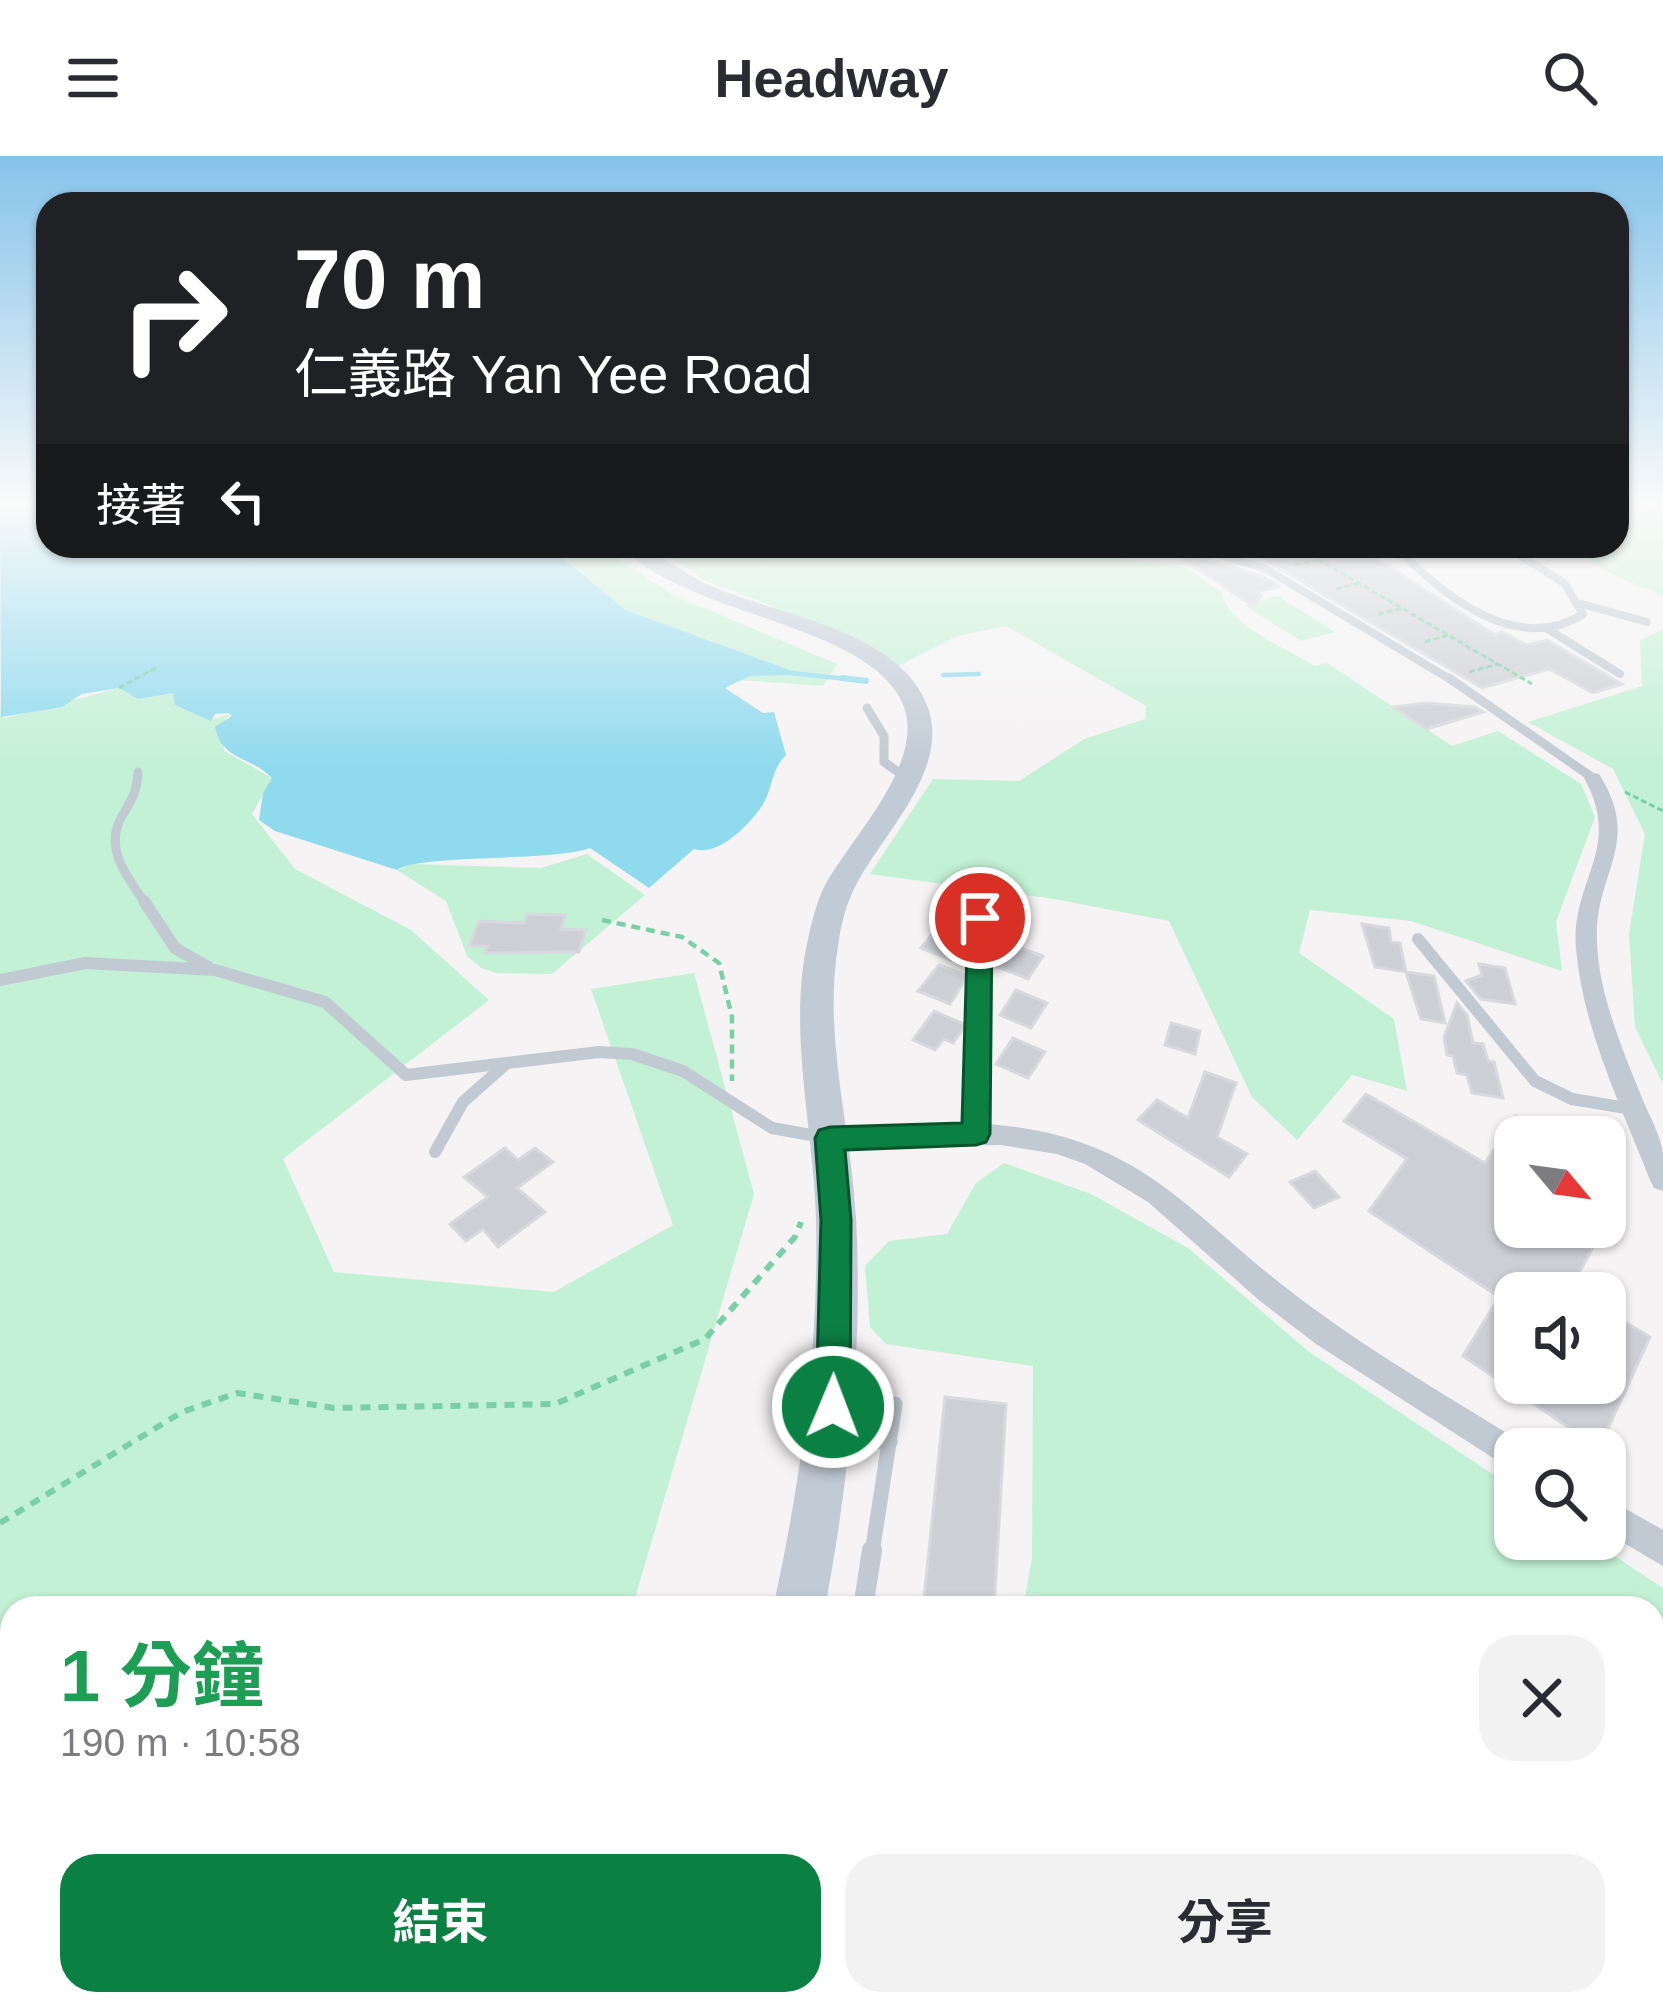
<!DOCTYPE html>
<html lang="zh-TW">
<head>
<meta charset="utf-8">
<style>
	body { margin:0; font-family:Arial,"Noto Sans TC",sans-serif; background:#f2f2f3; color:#2b2b33; height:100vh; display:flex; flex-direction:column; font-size:45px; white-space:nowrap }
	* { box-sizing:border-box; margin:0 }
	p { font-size:39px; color:#7c7c81 }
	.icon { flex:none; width:66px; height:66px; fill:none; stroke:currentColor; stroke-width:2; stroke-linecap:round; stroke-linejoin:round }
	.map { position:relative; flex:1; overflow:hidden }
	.sheet { position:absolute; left:0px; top:1440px; width:1665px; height:420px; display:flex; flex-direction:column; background:#fff; border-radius:36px 36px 0 0; box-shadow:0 3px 9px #0004 }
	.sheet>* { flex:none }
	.banner { position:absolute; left:36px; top:36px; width:1593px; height:366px; border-radius:36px; box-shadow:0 3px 9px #0004; background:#202124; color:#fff; overflow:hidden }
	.needle { width:78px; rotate:119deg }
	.tools { position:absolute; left:1494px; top:960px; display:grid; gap:24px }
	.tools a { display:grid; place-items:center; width:132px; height:132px; border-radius:24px; background:#fff; box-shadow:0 3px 9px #0004; font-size:60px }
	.pin { position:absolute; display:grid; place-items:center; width:102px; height:102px; color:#fff; margin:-51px; border:6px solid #fff; border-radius:50%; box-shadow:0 3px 12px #0007 }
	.me { position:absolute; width:132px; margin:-66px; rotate:1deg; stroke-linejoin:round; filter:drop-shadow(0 0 9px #0008) }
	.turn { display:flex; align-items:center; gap:42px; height:252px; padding:0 60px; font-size:54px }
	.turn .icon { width:156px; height:156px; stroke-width:2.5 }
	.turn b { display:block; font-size:84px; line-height:102px }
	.then { display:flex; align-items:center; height:114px; padding:0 60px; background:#0003; gap:24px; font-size:45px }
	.round { display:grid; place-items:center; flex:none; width:126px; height:126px; border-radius:36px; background:#f2f2f3 }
	.overview { display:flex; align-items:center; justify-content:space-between; height:204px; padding:0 60px }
	h1 { font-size:72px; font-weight:700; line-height:90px; color:#1e9e55 }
	.cta { display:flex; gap:24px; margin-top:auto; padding:24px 60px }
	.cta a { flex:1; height:138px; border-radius:36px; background:#0b8043; color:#fff; font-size:48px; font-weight:700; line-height:138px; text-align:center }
	.cta a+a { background:#f2f2f3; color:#2b2b33 }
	header { display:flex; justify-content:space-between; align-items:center; height:156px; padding:0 60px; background:#fff; font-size:54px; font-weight:700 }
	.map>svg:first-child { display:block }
	.green { fill:#c3f1d5 }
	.water { fill:#90daee }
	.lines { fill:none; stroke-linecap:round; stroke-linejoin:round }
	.stream-far1 { stroke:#90daee; stroke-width:4.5 }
	.stream { stroke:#90daee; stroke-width:6 }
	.building { fill:#cdcfd5; stroke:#d7d9de; stroke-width:3 }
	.path-far2 { stroke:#7ad0a6; stroke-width:3; stroke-dasharray:6 3; stroke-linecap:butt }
	.path-far1 { stroke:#7ad0a6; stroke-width:4.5; stroke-dasharray:9 6; stroke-linecap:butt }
	.path { stroke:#7ad0a6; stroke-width:6; stroke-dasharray:10 8; stroke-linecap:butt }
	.lane-far4 { stroke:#c1cad2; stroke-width:8 }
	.lane-far3 { stroke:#c1cad2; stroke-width:9 }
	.lane-far2 { stroke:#c1cad2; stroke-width:12 }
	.lane-far1 { stroke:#c1cad2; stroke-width:15 }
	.lane { stroke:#c1cad2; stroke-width:20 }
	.street { fill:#c1cad2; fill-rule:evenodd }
	.secondary { fill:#c1cbd6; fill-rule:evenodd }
	.route { fill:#0b8043; stroke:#07532c; stroke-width:3 }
</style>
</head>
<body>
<header><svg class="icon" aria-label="menu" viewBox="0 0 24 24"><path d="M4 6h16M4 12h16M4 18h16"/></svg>Headway<svg class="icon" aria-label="search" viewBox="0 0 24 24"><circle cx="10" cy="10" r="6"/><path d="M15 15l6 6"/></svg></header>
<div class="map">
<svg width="1663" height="1860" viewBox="0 0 1663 1860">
	<rect width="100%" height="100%" fill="#f5f3f3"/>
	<!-- green -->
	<g class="green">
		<polygon points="1617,350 1663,350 1663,440 1608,416 1568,390 1617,390"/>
		<polygon points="528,390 598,390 673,439 837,508 823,530 724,523"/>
		<path d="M655,390h436l34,13 62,9 34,24c10,37 65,55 94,74l12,-3 125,83 46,-15 83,53 14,33 -39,105 6,49 -151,-50 -101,-11 -11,43 95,66 13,72 -55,-16 -55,65 -45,-43 -83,-176 -115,-22 -184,-25 63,-95 86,2 65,-42 61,-20 1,-13 -140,-80 -49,10 -59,30 -129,-61 -65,-25z"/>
		<polygon points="1278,440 1335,476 1301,485 1244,449"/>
		<polygon points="1663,473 1663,928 1635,871 1629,778 1645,678 1613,613 1528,566 1642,530 1640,485"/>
		<path d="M119,532c19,11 32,6 54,5l35,27 24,-6 -7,5 -1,32 48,27 -20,36 43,55 116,61 78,70 -206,159 51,113 220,20 119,-67 -82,-236 103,-16 60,221 -122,414h-620v322l-12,1v-1229l1,14 4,2z"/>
		<polygon points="587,698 645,739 552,818 496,817 481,812 467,800 446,745 397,714 411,708 541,712"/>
		<polygon points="1004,1007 1091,1038 1188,1092 1308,1195 1515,1333 1515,1383 1589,1383 1663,1432 1663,1860 1316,1860 1311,1848 1653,1848 1653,1452 1023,1452 1032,1402 1033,1210 886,1188 870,1171 865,1110 889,1085 947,1078 976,1027"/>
	</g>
	<!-- water -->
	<path class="water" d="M0,350h48v40h500l77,64 164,60 3,5 -42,1 -25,12 38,25 11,-1 12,43c-15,14 -13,34 -24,51 -14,20 -44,51 -68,43l-45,39 -59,-40c-39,14 -173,6 -193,22l-122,-39 -16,-11 4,-27 9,-15c-21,-22 -50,-17 -57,-51l17,-11 -3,-3 -14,1 -4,7 -36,-16 -2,-12 -35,6 -19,-11 -37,6 -20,13 -61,10z"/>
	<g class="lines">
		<!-- stream-far1 -->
		<g class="stream-far1">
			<polyline points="791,517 866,525"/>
			<polyline points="943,519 979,518"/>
		</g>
		<!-- stream -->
		<polyline class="stream" points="842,522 866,525"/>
	</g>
	<!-- building -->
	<g class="building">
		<polygon points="1164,390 1184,390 1190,398 1263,421 1279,430 1257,436 1261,440 1253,450"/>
		<polygon points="1322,390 1357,390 1495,479 1502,476 1527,489 1547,484 1622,528 1593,537 1549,513 1482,532 1263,403"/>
		<polygon points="1426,547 1475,551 1483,556 1426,573 1393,551"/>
		<polygon points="527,758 565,759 561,773 586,774 579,796 484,797 487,790 469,790 479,765 524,767"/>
		<polygon points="1362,768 1389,772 1391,786 1400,787 1406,816 1375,811"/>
		<polygon points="938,771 967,782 951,804 921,792"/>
		<polygon points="1013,789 1043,800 1028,823 998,811"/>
		<polygon points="1479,808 1505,812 1515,848 1481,843 1466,825 1482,819"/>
		<polygon points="939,809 968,820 950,848 918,835"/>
		<polygon points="1406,816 1434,820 1445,867 1421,863"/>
		<polygon points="1016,834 1047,847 1031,872 1000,859"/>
		<polygon points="1457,847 1467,859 1473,887 1483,888 1488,905 1494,906 1503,942 1472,937 1467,919 1457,917 1453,900 1447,899 1444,881"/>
		<polygon points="934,855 966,869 953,887 944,883 935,894 913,884"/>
		<polygon points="1171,867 1200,875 1195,898 1165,889"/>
		<polygon points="1013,882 1045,896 1028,922 996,908"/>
		<polygon points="1205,916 1236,927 1217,981 1247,998 1229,1021 1138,964 1157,944 1188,962"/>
		<polygon points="1366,938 1485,1007 1515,962 1515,1071 1604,1071 1568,1137 1515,1137 1515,1227 1587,1227 1605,1239 1605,1154 1650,1181 1599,1292 1463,1200 1499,1141 1369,1055 1407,1003 1344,965"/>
		<polygon points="505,992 518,1004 535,992 553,1006 517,1032 545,1056 498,1091 483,1073 466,1085 450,1068 488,1041 464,1021"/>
		<polygon points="1315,1015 1339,1041 1314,1052 1290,1026"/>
		<polygon points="945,1241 1006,1248 994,1452 923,1452"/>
	</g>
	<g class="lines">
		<!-- path-far2 -->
		<g class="path-far2">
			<polyline points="1645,350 1663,358"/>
			<polyline points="1302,394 1532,528"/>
			<polyline points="1273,396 1326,390"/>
			<polyline points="1295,409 1319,404"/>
			<polyline points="1336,433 1360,427"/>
			<polyline points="1378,458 1402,452"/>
			<polyline points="1425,486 1448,479"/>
			<polyline points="1469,516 1498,508"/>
			<polyline points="119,532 157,511"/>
			<polyline points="1625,636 1663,655"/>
		</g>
		<!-- path-far1 -->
		<polyline class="path-far1" points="602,764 682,781 719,807 732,861 732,925"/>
		<!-- path -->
		<polyline class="path" points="0,1367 182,1256 237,1237 334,1252 555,1248 705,1183 795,1081 801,1066"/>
		<!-- lane-far4 -->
		<g class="lane-far4">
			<polyline points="1192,390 1266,413 1453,525"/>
			<polyline points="1373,390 1397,399 1420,398 1425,390"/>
			<path d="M1405,400c45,45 115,98 178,58l-19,-31 -59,-37"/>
			<polyline points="1582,448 1647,466"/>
			<polyline points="1546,472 1620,518"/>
		</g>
		<!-- lane-far3 -->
		<g class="lane-far3">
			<polyline points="1449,522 1593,622"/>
			<polyline points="867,552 884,580 884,606 907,622"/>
			<path d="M138,616c-1,20 -6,27 -16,44 -19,33 6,62 24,88"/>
		</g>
		<!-- lane-far2 -->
		<g class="lane-far2">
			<polyline points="144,745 175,792 208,811"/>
			<polyline points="1418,783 1535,925 1572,943 1632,953"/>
			<polyline points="0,824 85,807 215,814 325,846 406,919 599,896 632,898 683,915 772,972 822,981"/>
			<polyline points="976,978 980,762"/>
			<polyline points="435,996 463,946 506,908"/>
		</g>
		<!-- lane-far1 -->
		<g class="lane-far1">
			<polyline points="835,1283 890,1286"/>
			<polyline points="872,1397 895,1248"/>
		</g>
		<!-- lane -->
		<g class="lane">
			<polyline points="863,1452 872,1394"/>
			<polyline points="763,1860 767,1848"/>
		</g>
		<!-- street -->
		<g class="street">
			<path d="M1593,617l6,1c45,71 -6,99 -2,168 2,52 24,104 43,151 7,19 21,41 23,61 0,12 0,25 0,37l-9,-3 -4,-8c-29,-74 -67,-151 -74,-231 -6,-69 48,-100 8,-171z"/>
			<path d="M973,967c173,9 211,91 337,183 69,51 144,94 216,139l2,4h-13v23l-199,-128 -56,-43 -112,-99 -63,-38 -28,-10 -56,-9 -172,3 -9,-3 -4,-7 4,-7 9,-3z"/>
			<polygon points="1605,1341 1663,1374 1663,1410 1605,1376"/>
		</g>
		<!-- secondary -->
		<g class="secondary">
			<path d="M620,390c37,0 63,30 98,43 64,26 181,43 209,116 25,63 -44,128 -71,180 -10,19 -15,39 -18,61 -15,90 13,182 18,272 7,131 -7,262 -31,390h-52c28,-127 46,-257 43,-388 -2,-92 -29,-189 -8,-281 4,-18 8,-35 16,-52 26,-49 105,-126 78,-185 -37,-79 -215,-86 -282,-156z"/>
			<polygon points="658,1848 722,1848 718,1860 654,1860"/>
		</g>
	</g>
	<!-- sky -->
	<linearGradient id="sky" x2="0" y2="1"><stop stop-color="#85c3ea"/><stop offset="0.57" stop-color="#fafafa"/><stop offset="1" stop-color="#fafafa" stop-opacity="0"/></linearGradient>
	<rect width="1663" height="610" fill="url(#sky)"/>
	<!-- route -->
	<polygon class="route" points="980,754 992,762 990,978 986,986 976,989 845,994 851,1064 850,1251 845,1263 833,1268 821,1263 816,1251 821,1064 815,982 819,974 830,971 962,967 968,762"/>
</svg>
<div class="tools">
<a><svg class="needle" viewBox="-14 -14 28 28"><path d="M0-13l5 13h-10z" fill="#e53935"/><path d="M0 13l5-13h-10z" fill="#7c7c81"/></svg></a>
<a><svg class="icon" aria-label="sound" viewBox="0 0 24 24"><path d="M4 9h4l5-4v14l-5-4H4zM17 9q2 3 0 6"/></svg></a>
<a><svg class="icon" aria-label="search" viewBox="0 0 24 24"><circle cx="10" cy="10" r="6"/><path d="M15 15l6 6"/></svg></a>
</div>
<div class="pin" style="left:980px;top:762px;background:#d93025"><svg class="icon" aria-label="arrive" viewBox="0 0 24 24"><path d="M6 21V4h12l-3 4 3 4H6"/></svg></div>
<svg class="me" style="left:833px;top:1251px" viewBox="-20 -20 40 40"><circle r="17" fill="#0b8043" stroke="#fff" stroke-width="3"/><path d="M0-11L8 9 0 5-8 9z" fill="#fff"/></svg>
<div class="banner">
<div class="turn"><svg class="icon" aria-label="right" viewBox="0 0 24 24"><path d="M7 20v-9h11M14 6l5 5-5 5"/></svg><div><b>70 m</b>仁義路 Yan Yee Road</div></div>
<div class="then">接著<svg class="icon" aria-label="left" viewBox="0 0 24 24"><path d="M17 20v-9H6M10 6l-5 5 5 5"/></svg></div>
</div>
<section class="sheet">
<div class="overview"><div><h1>1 分鐘</h1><p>190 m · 10:58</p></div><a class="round"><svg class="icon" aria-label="close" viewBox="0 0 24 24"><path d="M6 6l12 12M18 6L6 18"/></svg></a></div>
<div class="cta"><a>結束</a><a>分享</a></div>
</section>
</div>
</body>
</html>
